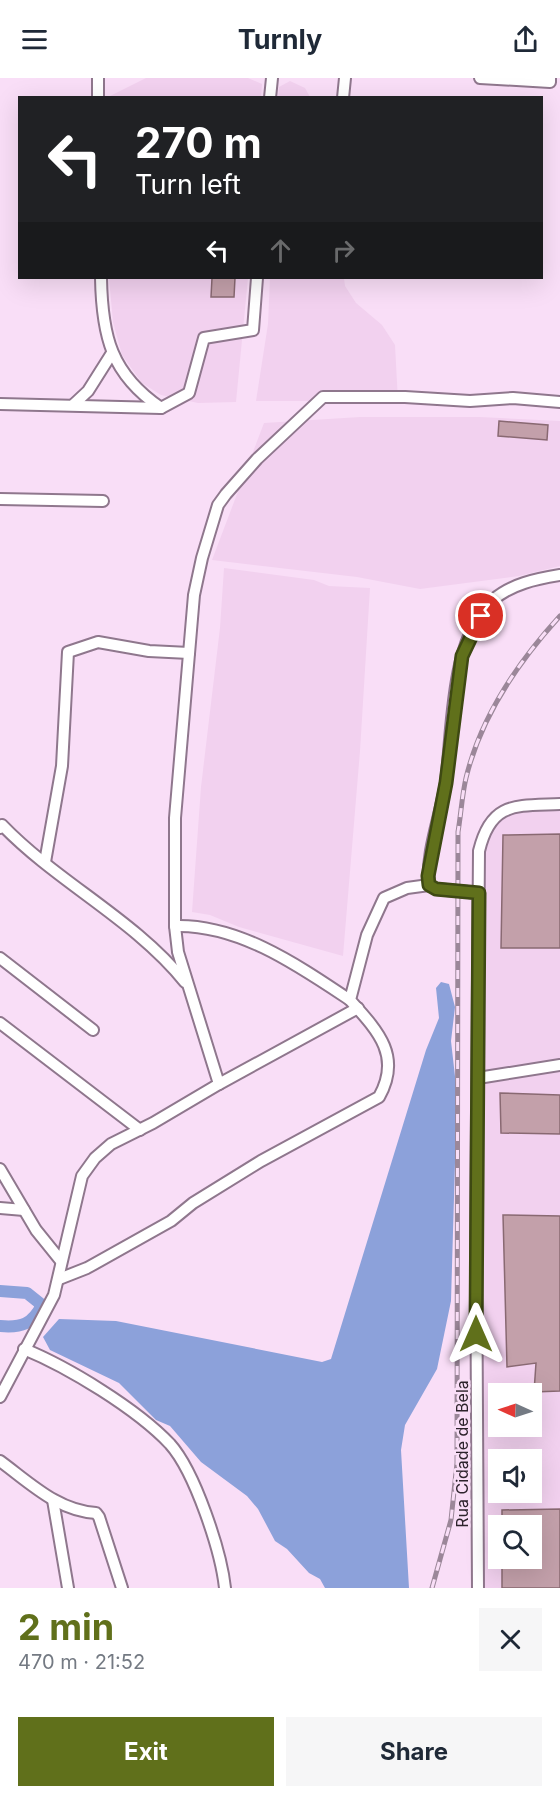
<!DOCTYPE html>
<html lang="en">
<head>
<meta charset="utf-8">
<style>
	body { margin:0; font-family:Inter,sans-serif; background:#f6f6f7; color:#1f2937; height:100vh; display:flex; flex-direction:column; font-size:22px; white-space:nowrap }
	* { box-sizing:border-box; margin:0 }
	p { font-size:20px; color:#747a83 }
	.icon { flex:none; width:33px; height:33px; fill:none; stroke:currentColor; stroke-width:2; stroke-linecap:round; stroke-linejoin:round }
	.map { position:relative; height:1510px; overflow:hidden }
	.panel { display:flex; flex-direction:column; background:#fff; flex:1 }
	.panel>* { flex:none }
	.guide { position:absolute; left:18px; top:18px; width:525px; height:183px; border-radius:0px; box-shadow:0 6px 24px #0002; background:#202124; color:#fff; overflow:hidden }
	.needle { width:39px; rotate:273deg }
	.tools { position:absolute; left:488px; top:1305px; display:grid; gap:12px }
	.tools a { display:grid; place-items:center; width:54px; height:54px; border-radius:0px; background:#fff; box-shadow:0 6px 24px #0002; font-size:30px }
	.pin { position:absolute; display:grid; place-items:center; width:51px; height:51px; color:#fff; margin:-26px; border:3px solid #fff; border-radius:50%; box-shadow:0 2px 6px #0007 }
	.me { position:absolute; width:66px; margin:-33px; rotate:0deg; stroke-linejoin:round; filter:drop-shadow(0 0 4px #0008) }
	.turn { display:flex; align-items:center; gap:21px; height:126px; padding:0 18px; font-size:27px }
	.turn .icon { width:78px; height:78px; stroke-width:2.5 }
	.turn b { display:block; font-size:42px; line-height:51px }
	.lanes { display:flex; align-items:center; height:57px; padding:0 18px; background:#0003; justify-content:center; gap:30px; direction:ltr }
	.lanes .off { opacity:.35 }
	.round { display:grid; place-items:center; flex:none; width:63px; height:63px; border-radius:0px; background:#f6f6f7 }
	.head { display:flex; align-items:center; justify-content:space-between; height:102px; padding:0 18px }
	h1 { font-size:36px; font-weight:700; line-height:45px; color:#60701b }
	.primary-button { display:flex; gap:12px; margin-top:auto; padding:12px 18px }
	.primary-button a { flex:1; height:69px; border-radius:0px; background:#60701b; color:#fff; font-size:24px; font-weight:700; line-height:69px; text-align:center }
	.primary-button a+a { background:#f6f6f7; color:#1f2937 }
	header { display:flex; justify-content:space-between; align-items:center; height:78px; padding:0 18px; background:#fff; font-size:27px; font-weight:700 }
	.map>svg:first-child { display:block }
	.built { fill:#f2d1ef; fill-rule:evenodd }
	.water { fill:#8ca1da }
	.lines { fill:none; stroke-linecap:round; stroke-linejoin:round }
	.canal { stroke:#8ca1da; stroke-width:12 }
	.building { fill:#c3a0aa; stroke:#896972; stroke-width:1.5 }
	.minor-casing { stroke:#8f778d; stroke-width:14 }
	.minor { stroke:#fff; stroke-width:10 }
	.rail-casing { stroke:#9b8799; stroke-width:5 }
	.rail { stroke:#f9def7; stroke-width:3; stroke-dasharray:9; stroke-linecap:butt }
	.route-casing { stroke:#3e4912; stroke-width:15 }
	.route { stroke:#60701b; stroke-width:10 }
	.labels { text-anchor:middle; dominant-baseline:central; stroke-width:5; stroke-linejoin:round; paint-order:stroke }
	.street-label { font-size:16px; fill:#2d232c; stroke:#f9def7 }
</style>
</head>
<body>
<header><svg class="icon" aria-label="menu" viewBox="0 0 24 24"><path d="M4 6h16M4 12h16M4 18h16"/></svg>Turnly<svg class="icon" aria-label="share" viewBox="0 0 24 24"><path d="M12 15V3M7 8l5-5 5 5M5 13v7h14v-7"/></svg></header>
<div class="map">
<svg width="560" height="1510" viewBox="0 0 560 1510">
	<rect width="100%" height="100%" fill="#f9def7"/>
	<!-- built -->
	<g class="built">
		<polygon points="146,0 248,0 262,6 261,19 108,19"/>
		<polygon points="290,3 305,10 310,19 278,19 279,9"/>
		<polygon points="109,200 248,200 236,324 198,325 161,317 142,305 122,277 113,244"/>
		<polygon points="270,200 344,200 345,208 356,225 382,247 395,267 398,323 256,323 268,246"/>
		<polygon points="360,339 480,339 560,343 560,488 519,498 420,511 357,499 212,482 264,345"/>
		<polygon points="224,490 314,502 329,508 370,510 360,673 343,878 239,849 210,837 192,834 201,709 220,550"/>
		<path d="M560,726v784h-82l1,-737 16,-35zM498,1316h33v32h-33zM498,1382h33v32h-33zM498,1448h33v32h-33z"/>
	</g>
	<!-- water -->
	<polygon class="water" points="441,904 449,906 455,929 451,963 457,1016 451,1223 437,1291 405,1347 401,1372 409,1510 325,1510 320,1501 309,1495 287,1471 275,1463 258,1431 247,1418 201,1384 170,1348 156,1342 119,1305 50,1272 43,1259 59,1241 116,1243 322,1284 331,1281 426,972 439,940 436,910"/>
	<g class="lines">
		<!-- canal -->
		<path class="canal" d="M0,1213l27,2 15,12c-10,19 -20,23 -42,21"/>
	</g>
	<!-- building -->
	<g class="building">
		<polygon points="212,200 235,200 234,219 211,219"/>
		<polygon points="499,343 548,347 547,362 498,358"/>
		<polygon points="560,756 560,870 501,870 503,757"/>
		<polygon points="500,1015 560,1017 560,1056 501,1055"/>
		<polygon points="503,1137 560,1138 560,1313 534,1314 536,1285 507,1289"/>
		<polygon points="560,1431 560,1510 502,1510 502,1480 531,1480 531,1448 502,1448 502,1432"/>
	</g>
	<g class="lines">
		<defs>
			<g id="minor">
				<polyline points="480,0 550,4 550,0"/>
				<polyline points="98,20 98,0"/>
				<polyline points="270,20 272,0"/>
				<polyline points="343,20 345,0"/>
				<path d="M101,200c1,58 10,96 60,130"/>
				<polyline points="0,326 161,330 189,315 204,260 253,252 257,200"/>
				<polyline points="73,327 88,313 112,275"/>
				<polyline points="0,421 103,423"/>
				<path d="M0,750l2,-3c56,58 132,94 183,157"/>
				<polyline points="45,784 62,688 68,574 98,564 149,573 189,575"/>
				<path d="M429,807c-3,-33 12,-70 17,-103 7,-53 4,-144 47,-182 18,-16 43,-21 67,-25"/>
				<path d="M175,848c64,-2 124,40 175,74"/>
				<polyline points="0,880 93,952"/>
				<polyline points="0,945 140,1052"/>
				<polyline points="478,1000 560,987"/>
				<polyline points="219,1006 358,930"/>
				<polyline points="0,1091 36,1152 61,1183"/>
				<polyline points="0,1130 24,1132"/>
				<path d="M59,1201l28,-11 84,-47 22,-18 68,-42 118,-64c23,-41 -1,-66 -29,-97l17,-65 17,-37 23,-10 22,-3 7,4 43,4"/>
				<path d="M24,1271c44,18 113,60 146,95 25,28 51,107 55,144"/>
				<polyline points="0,1319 54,1217 82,1098 95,1080 111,1066 153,1045 219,1006 178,874 175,848 175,740 194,517 202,480 218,427 226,416 257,381 323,319 405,319 470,323 513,320 560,324"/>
				<path d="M0,1383c30,22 58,50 96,52l3,4 23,71"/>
				<polyline points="53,1422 68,1510"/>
				<path d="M478,1510l-2,-348 3,-389c12,-50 37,-45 81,-47"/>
			</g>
		</defs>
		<!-- minor casing -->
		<use href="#minor" class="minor-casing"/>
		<!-- minor -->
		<use href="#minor" class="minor"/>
		<defs>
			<path id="rail" d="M432,1510l19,-68 6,-57 1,-631c3,-18 4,-37 8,-54 15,-62 52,-116 94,-162"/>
		</defs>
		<!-- rail casing -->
		<use href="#rail" class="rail-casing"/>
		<!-- rail -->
		<use href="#rail" class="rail"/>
	</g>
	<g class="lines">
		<defs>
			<polyline id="route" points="476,1256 479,815 436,811 429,807 428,798 446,705 462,578 481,538"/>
		</defs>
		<!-- route casing -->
		<use href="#route" class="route-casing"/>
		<!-- route -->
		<use href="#route" class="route"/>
	</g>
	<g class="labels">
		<!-- street labels -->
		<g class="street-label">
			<text transform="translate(462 1376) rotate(-90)">Rua Cidade de Bela</text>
		</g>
	</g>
</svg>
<div class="tools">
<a><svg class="needle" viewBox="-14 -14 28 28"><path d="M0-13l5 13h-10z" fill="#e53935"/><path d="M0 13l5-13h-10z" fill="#747a83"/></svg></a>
<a><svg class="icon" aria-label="sound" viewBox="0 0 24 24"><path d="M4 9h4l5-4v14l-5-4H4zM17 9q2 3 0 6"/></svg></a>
<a><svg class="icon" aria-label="search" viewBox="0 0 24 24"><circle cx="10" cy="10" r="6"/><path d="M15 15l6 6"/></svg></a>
</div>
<div class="pin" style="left:481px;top:538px;background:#d93025"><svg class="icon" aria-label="arrive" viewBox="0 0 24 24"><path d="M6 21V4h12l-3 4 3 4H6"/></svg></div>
<svg class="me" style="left:476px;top:1256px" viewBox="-20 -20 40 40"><path d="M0-17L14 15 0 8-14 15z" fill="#60701b" stroke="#fff" stroke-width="4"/></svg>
<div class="guide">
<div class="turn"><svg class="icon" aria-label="left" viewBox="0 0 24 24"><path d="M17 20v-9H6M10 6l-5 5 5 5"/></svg><div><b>270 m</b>Turn left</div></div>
<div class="lanes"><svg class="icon" aria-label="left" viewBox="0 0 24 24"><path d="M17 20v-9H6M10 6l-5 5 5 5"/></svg><svg class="icon off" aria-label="ahead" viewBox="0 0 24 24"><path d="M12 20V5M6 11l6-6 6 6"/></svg><svg class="icon off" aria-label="right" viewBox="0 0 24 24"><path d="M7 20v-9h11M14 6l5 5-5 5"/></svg></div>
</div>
</div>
<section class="panel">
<div class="head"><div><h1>2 min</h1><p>470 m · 21:52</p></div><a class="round"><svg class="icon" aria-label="close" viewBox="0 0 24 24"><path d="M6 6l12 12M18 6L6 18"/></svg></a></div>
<div class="primary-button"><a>Exit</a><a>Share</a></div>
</section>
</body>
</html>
